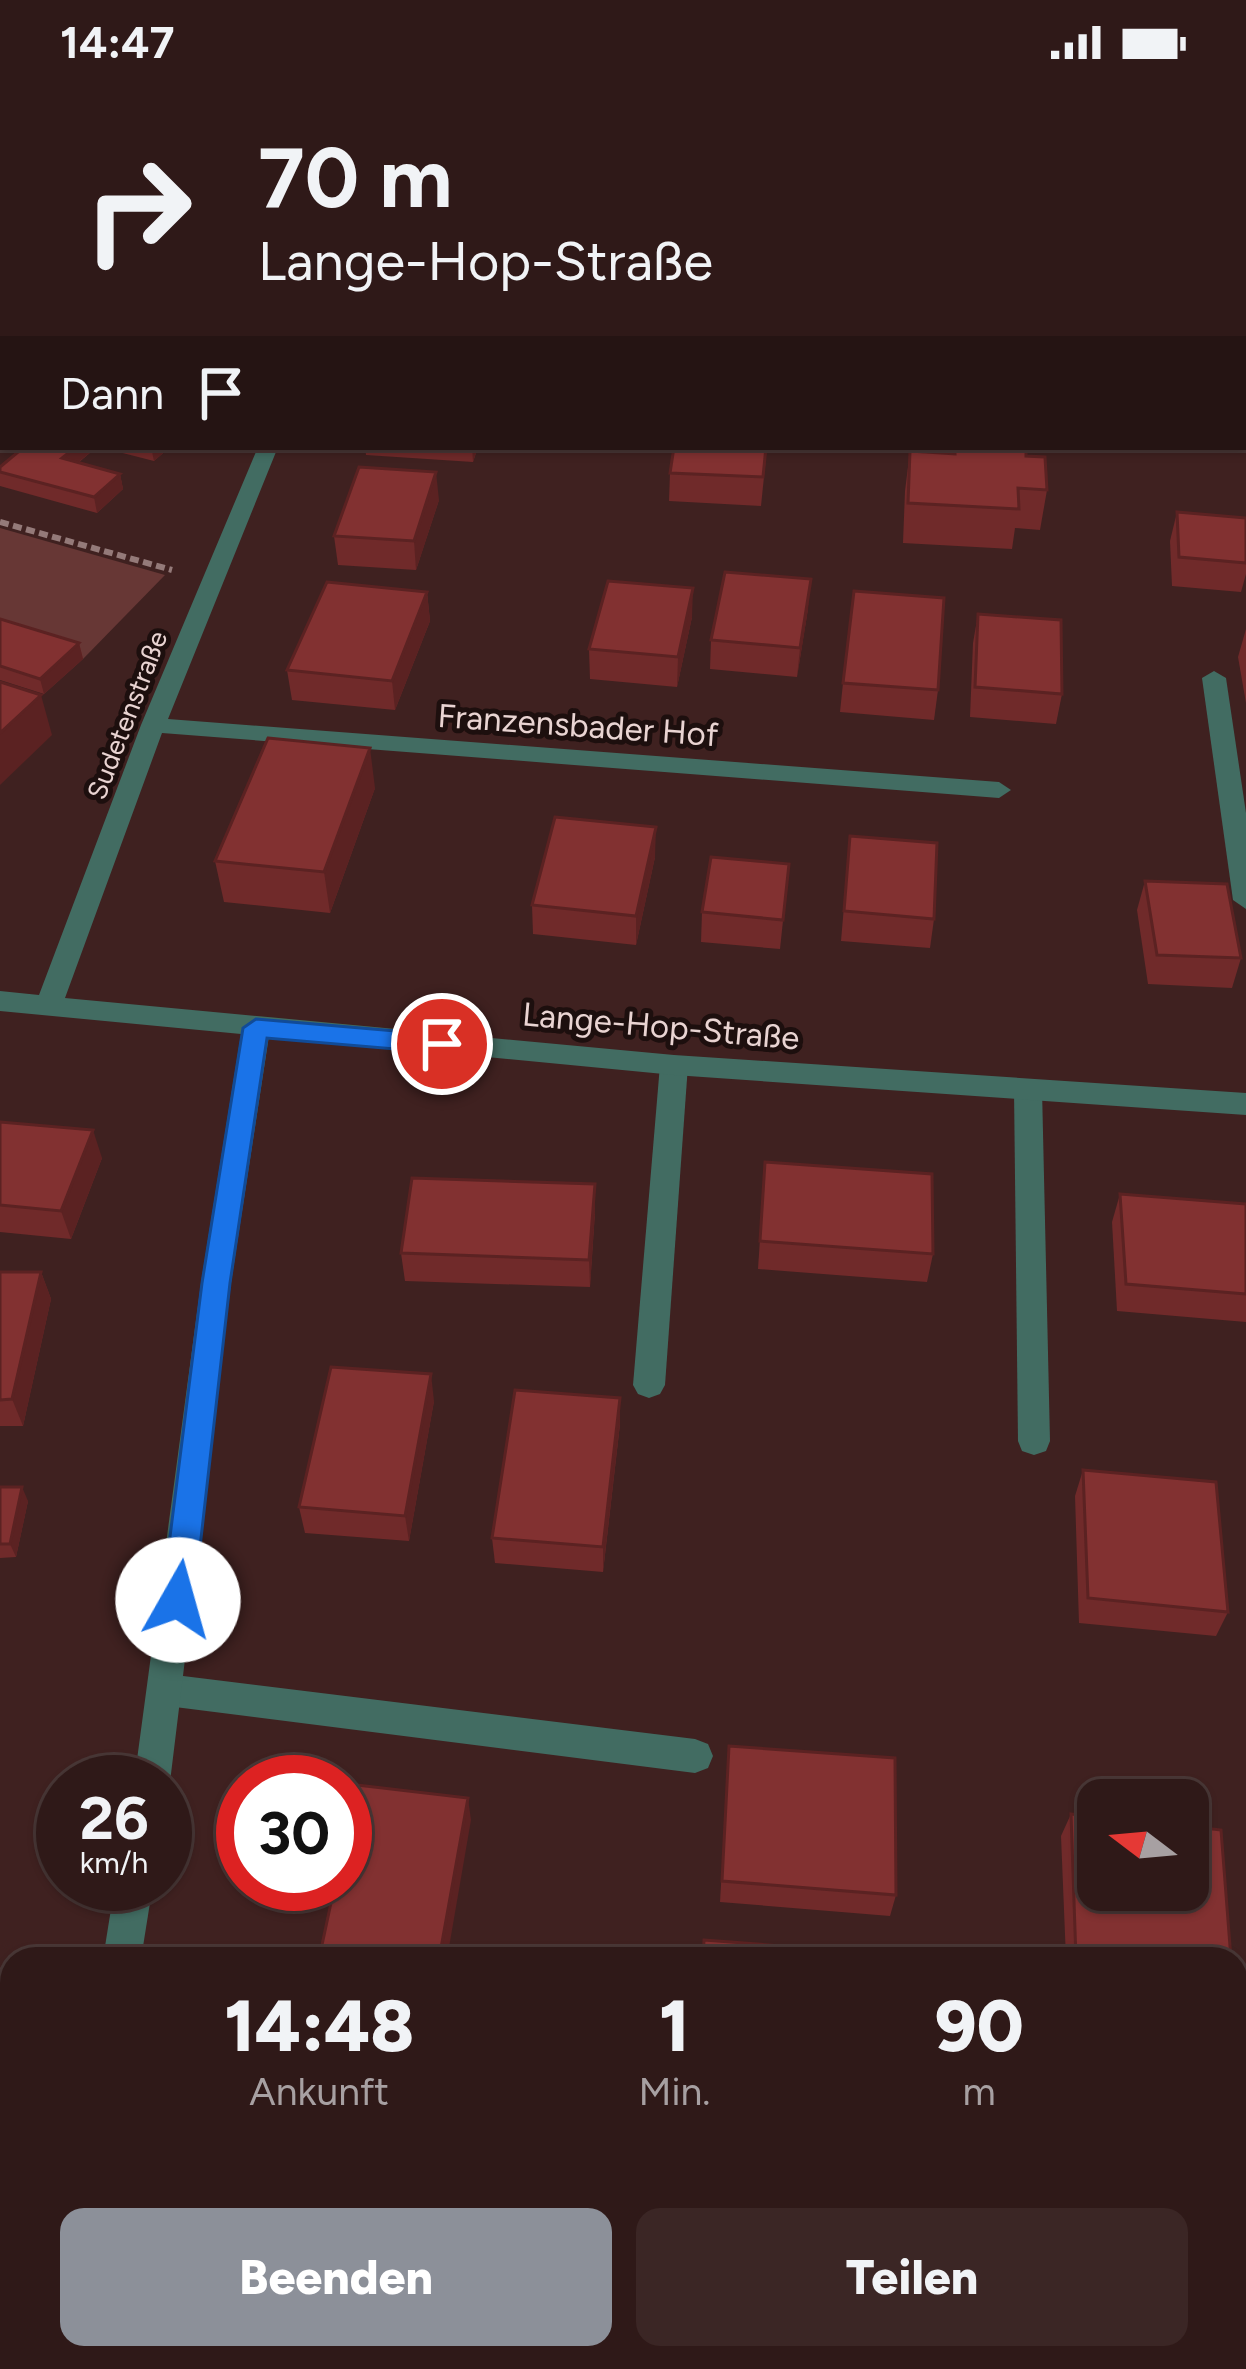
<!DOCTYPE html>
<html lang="de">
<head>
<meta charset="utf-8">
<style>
	body { margin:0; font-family:Figtree,sans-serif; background:#3b2625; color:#f1f3f6; height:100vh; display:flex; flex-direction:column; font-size:45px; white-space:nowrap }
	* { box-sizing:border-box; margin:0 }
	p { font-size:39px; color:#a7a0a2 }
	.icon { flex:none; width:66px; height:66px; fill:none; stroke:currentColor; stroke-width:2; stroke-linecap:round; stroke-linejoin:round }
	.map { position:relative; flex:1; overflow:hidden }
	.drawer { position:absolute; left:0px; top:1863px; width:1248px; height:423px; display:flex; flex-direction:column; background:#2f1918; border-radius:36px 36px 0 0; box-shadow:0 3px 9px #0004,0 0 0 3px #4a3837 }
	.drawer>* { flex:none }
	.guide { position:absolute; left:0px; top:0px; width:1248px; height:366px; box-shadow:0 3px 9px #0004,0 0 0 3px #4a3837; background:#2f1918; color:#f1f3f6; overflow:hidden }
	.needle { width:78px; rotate:286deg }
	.fabs { position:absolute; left:1077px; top:1695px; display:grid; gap:24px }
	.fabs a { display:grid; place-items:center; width:132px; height:132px; border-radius:24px; background:#2f1918; box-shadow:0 3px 9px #0004,0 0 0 3px #4a3837; font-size:60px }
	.speed { position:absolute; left:36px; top:1671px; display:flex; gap:24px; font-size:60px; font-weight:700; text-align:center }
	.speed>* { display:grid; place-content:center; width:156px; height:156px; border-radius:50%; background:#2f1918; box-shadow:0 3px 9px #0004,0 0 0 3px #4a3837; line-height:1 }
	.speed small { font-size:30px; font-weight:400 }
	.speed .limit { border:18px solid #d22; background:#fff; color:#111 }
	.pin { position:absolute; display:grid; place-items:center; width:102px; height:102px; color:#fff; margin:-51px; border:6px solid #fff; border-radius:50%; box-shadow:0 3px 12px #0007 }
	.me { position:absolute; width:132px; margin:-66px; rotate:7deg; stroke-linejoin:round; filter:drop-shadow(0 0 9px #0008) }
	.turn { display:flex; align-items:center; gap:42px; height:252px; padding:0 60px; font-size:54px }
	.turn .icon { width:156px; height:156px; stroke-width:2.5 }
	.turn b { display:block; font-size:84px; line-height:102px }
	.then { display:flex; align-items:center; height:114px; padding:0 60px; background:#0003; gap:24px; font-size:45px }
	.eta { display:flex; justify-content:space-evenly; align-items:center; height:204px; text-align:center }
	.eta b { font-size:72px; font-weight:800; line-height:84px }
	.cta { display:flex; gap:24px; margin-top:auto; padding:24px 60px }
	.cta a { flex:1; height:138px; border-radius:24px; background:#8c9099; color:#fff; font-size:48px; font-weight:800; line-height:138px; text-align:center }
	.cta a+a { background:#3b2625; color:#f1f3f6 }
	.status { display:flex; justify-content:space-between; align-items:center; height:84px; padding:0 60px; background:#2f1918; direction:ltr }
	.status svg { height:33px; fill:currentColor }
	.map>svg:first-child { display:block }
	.green { fill:#673735 }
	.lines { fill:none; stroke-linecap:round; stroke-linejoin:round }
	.path { stroke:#947a79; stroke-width:6; stroke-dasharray:9 4.5; stroke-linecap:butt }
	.lane { fill:#426c62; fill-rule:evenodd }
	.street { fill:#426c62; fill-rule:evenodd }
	.wall { fill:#702a2a }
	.shaded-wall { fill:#5b2222 }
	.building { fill:#823131; stroke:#5b2222; stroke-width:3 }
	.route { fill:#1a73e8; stroke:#114b97; stroke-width:3 }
	.labels { text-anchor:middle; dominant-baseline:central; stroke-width:10; stroke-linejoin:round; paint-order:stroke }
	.far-street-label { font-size:27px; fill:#e9d4d2; stroke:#1d0f0e }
	.street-label { font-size:33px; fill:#e9d4d2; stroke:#1d0f0e }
</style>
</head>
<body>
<div class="status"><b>14:47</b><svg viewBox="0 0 49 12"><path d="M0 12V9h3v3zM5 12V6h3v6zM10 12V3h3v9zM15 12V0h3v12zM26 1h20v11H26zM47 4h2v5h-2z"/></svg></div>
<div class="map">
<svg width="1246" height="2285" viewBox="0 0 1246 2285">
	<rect width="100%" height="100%" fill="#3f2120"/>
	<!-- green -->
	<polygon class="green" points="0,444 165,491 83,575 0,549"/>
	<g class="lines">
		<!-- path -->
		<polyline class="path" points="0,438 172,486"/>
		<!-- lane -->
		<g class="lane">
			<polygon points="1214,587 1226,594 1246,729 1246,825 1233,816 1202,594"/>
			<polygon points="674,971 688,981 665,1301 660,1310 649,1314 638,1310 633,1301 660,981"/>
			<polygon points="1028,995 1042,1005 1050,1357 1046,1367 1034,1371 1022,1367 1018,1357 1014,1005"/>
			<polygon points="167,1590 695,1655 708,1660 713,1672 708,1684 695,1689 167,1622 154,1618 149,1606 154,1594"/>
			<rect x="998" y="2274" width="44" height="11"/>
		</g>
		<!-- street -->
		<g class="street">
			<polygon points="1120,0 1167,0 1169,3 1122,3"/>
			<rect x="1245" y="6" width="1" height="10"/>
			<rect x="0" y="175" width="3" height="11"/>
			<rect x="1245" y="228" width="1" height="12"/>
			<polygon points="258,363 278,363 168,635 999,698 1011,706 999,714 162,649 65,914 674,971 1246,1009 1246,1031 674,991 269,952 231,1199 170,1698 165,1710 165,1698 134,1698 201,1199 241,950 0,927 0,907 39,911 141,641"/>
			<polygon points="115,1800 153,1800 141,1875 103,1875"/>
			<polygon points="33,2274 77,2274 75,2285 31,2285"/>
		</g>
	</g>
	<!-- wall -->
	<g class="wall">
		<polygon points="83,0 146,0 142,3 103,3"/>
		<polygon points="247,0 343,0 344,3 247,3"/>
		<polygon points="864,0 982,0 982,2 864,3"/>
		<polygon points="0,10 3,11 3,75 0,75"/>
		<polygon points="24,363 97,363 78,379 120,390 123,405 97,429 0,402 0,383"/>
		<polygon points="99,363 170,363 154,377"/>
		<polygon points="365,363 478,363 473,378 366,371"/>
		<polygon points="767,363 761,422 669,417 670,389"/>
		<polygon points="949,363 1026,363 1026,372 1047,406 1040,446 1015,444 1012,465 903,459 905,407 910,367 949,370"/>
		<polygon points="439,416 416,486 338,481 334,452"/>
		<polygon points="1177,428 1246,434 1246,490 1241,508 1172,502 1170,457"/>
		<polygon points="427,508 430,537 395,626 292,616 287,586"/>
		<polygon points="808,525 797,593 710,585 711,556"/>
		<polygon points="978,530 1062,610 1056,640 970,633 973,559"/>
		<polygon points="692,533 677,603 590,595 589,565"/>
		<polygon points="0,535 79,559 83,575 44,610 0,596"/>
		<polygon points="1246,545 1246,619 1238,573"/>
		<polygon points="843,599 938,606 934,636 840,628"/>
		<polygon points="375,704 330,829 224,818 215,777"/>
		<polygon points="850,752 934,835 930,864 841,857"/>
		<polygon points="655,773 636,861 533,850 532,821"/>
		<polygon points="789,780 780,865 701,858 702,828"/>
		<polygon points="1145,797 1241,874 1232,904 1148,900 1137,826"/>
		<polygon points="0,1038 102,1074 71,1155 0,1148"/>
		<polygon points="765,1078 933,1170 927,1198 758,1185"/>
		<polygon points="1120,1110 1246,1120 1246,1238 1117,1227 1112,1138"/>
		<polygon points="595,1128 590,1203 405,1197 401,1169"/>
		<polygon points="0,1188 41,1188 51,1215 23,1342 0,1342"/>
		<polygon points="620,1314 620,1340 603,1488 495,1479 492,1454"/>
		<polygon points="434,1317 409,1457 305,1449 299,1423"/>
		<polygon points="1083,1386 1228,1528 1216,1552 1079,1539 1075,1412"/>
		<polygon points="0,1403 28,1417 16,1473 0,1474"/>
		<polygon points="729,1662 896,1811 890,1832 720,1818"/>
		<polygon points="1071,1730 1231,1875 1066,1875 1061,1752"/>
	</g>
	<!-- shaded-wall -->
	<g class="shaded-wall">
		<polygon points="326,0 343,0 344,3 324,3"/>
		<polygon points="3,91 3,123 0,125 0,94"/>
		<polygon points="76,363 97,363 65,389 62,374"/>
		<polygon points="151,363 170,363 154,377"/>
		<polygon points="472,363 478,363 473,378"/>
		<polygon points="436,388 439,416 416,486 414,457"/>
		<polygon points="120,390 123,405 97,429 94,413"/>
		<polygon points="811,495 808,525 797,593 800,564"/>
		<polygon points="693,504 692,533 677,603 678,573"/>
		<polygon points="427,508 430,537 395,626 392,597"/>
		<polygon points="79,559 83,575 44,610 40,595"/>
		<polygon points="41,611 52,651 0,701 0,649"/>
		<polygon points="370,664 375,704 330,829 324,788"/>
		<polygon points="656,743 655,773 636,861 636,832"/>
		<polygon points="93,1046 102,1074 71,1155 61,1127"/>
		<polygon points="595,1100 595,1128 590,1203 589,1176"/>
		<polygon points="41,1188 51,1215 23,1342 12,1315"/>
		<polygon points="431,1290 434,1317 409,1457 405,1432"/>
		<polygon points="620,1314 620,1340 603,1488 603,1463"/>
		<polygon points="22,1403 28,1417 16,1473 10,1460"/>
		<polygon points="468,1714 471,1736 447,1875 439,1875"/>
		<polygon points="439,2274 446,2274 444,2285 437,2285"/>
	</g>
	<!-- building -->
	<g class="building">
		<polygon points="574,0 645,0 644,3 574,3"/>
		<polygon points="756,0 823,0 823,3 755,3"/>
		<rect x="864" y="0" width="31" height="3"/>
		<polygon points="924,0 982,0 982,2 924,3"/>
		<rect x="1014" y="0" width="74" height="3"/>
		<polygon points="0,10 3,11 3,50 0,49"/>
		<polygon points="3,193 3,245 0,244 0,196"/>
		<polygon points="24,363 76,363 62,374 120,390 94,413 0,388 0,383"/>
		<polygon points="674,363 766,363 763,393 670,389"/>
		<polygon points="955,363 1026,363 1026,372 1045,373 1047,406 1018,404 1019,425 908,419 910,367 955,370"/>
		<polygon points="359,383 436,388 414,457 334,452"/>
		<polygon points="1177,428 1246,434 1246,479 1179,473"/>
		<polygon points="725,488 811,495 800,564 711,556"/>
		<polygon points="608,497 693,504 678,573 589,565"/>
		<polygon points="327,498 427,508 392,597 287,586"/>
		<polygon points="854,507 944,514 938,606 843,599"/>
		<polygon points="978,530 1061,536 1062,610 975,603"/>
		<polygon points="0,535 79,559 40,595 0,582"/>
		<polygon points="0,598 41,611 0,649"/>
		<polygon points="268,654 370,664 324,788 215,777"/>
		<polygon points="555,733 656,743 636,832 532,821"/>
		<polygon points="850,752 937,759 934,835 844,827"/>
		<polygon points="711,773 789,780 783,836 702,828"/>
		<polygon points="1145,797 1227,800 1241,874 1157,871"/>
		<polygon points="0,1038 93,1046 61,1127 0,1121"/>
		<polygon points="765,1078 932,1090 933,1170 760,1157"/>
		<polygon points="412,1094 595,1100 589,1176 401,1169"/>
		<polygon points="1120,1110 1246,1120 1246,1210 1126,1200"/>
		<polygon points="0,1188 41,1188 12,1315 0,1316"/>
		<polygon points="331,1283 431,1290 405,1432 299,1423"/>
		<polygon points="515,1306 620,1314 603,1463 492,1454"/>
		<polygon points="1083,1386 1216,1398 1228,1528 1088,1514"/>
		<polygon points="0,1403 22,1403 10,1460 0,1460"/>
		<polygon points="729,1662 895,1674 896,1811 722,1797"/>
		<polygon points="357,1701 468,1714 439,1875 319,1875 335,1800 345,1800 345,1755"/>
		<polygon points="1071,1730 1098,1733 1098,1806 1188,1806 1188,1742 1221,1746 1231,1875 1076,1875"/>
		<polygon points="704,1856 926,1873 926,1875 703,1875"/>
		<polygon points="298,2274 439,2274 437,2285 295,2285"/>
		<polygon points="664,2274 888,2274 888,2285 663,2285"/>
	</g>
	<!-- route -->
	<polygon class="route" points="256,935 442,951 455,960 442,969 267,954 230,1199 194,1516 189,1526 178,1530 167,1526 162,1516 202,1199 243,944"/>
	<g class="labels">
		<!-- far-street labels -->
		<g class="far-street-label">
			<text transform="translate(127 631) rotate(-69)">Sudetenstraße</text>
		</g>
		<!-- street labels -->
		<g class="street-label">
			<text transform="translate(578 641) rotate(4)">Franzensbader Hof</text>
			<text transform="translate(661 942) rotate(5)">Lange-Hop-Straße</text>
		</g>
	</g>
</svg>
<div class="fabs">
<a><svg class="needle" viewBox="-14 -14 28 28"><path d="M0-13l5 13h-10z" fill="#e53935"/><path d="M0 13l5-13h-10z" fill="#a7a0a2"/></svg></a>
</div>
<div class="speed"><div>26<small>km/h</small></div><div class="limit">30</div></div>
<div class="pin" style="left:442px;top:960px;background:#d93025"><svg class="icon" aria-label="arrive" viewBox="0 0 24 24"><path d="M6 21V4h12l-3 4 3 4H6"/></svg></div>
<svg class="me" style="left:178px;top:1516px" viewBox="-20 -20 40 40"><circle r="19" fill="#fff"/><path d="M0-13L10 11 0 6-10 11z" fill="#1a73e8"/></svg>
<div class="guide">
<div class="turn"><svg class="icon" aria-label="right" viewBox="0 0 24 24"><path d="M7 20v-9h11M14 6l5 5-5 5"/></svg><div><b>70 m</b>Lange-Hop-Straße</div></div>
<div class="then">Dann<svg class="icon" aria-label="arrive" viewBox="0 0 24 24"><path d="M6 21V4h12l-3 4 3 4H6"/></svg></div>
</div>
<section class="drawer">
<div class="eta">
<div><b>14:48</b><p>Ankunft</p></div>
<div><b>1</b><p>Min.</p></div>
<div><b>90</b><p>m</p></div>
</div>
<div class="cta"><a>Beenden</a><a>Teilen</a></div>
</section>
</div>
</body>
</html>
